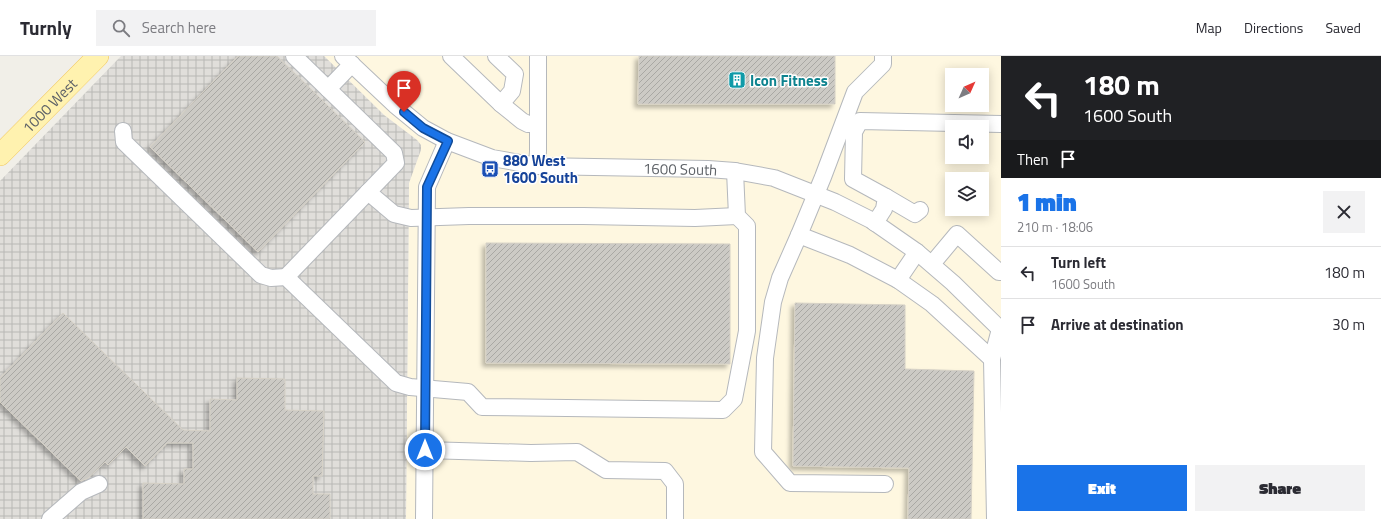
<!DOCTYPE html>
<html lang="en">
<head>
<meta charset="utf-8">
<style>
	body { margin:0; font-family:"Titillium Web",sans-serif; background:#f2f2f3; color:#2b2b33; height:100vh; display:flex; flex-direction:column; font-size:15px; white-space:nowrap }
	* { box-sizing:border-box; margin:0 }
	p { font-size:13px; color:#7c7c81 }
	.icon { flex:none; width:22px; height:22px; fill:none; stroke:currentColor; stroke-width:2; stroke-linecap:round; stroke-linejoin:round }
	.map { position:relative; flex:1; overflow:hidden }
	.side { display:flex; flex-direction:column; background:#fff; width:380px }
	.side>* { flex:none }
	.banner { background:#202124; color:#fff; overflow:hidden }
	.needle { width:26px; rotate:45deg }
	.fabs { position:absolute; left:945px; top:12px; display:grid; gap:8px }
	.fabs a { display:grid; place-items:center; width:44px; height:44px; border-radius:0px; background:#fff; box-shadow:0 2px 10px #0003; font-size:20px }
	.pin { position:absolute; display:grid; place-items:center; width:34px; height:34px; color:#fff; margin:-41px -17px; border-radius:50% 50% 50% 0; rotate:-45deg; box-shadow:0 0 4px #0007 }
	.pin .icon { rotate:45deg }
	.me { position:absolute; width:44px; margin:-22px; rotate:0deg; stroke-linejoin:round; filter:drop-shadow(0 0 3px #0008) }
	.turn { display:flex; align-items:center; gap:14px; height:84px; padding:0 16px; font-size:18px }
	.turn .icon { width:52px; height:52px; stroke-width:2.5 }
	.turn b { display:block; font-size:28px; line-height:34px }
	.then { display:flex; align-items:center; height:38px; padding:0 16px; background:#0003; gap:8px; font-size:15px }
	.round { display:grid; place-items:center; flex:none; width:42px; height:42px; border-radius:0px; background:#f2f2f3 }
	.head { display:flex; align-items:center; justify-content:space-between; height:68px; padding:0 16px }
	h1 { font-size:24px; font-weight:800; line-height:30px; color:#1a73e8 }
	.cta { display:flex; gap:8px; margin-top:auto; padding:8px 16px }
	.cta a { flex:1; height:46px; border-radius:0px; background:#1a73e8; color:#fff; font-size:16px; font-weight:800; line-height:46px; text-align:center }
	.cta a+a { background:#f2f2f3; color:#2b2b33 }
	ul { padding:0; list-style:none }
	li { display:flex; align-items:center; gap:12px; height:52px; padding:0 16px; border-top:1px solid #e1e1e2 }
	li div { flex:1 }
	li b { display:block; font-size:15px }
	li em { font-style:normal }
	header { display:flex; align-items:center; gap:24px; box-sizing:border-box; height:56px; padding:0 20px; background:#fff; border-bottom:1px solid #e1e1e2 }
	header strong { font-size:19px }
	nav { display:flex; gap:22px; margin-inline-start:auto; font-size:14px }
	.search { width:280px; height:36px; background:#f2f2f3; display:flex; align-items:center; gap:10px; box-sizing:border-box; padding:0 14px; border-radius:0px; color:#7c7c81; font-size:15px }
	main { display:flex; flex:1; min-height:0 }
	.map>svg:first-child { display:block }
	.commercial { fill:#fef7e0; fill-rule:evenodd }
	.industrial { fill:url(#industrial-grid) }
	.building { fill:url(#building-hatch); stroke:#d6d1c6; filter:url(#shadow) }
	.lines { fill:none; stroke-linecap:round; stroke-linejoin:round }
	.minor-casing { stroke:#b5b8bc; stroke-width:18 }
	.major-casing { stroke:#f2c960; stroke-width:22 }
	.minor { stroke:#fff; stroke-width:16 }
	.major { stroke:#fff2af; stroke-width:21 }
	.route-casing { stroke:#114b97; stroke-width:10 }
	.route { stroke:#1a73e8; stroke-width:7 }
	.labels { text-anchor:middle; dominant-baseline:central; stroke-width:3; stroke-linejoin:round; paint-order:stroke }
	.culture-label { font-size:15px; font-weight:bold; fill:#0d838f; stroke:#fff; text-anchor:start }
	.street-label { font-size:15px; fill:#5f6368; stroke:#fff }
	.transit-label { font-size:15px; font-weight:bold; fill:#164399; stroke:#fff; text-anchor:start }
</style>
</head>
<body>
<header>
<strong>Turnly</strong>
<div class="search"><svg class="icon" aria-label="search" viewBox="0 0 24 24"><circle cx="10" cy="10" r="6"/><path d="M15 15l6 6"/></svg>Search here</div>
<nav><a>Map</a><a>Directions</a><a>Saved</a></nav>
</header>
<main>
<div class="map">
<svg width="1001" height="463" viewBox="0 0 1001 463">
	<defs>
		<pattern id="industrial-grid" width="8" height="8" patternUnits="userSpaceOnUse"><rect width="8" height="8" fill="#e0deda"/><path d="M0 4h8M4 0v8" fill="none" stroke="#b9b8b5"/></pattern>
		<pattern id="building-hatch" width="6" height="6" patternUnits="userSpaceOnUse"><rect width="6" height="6" fill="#cccac5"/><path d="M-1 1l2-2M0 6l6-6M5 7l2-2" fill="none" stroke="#a9a8a4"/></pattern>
		<filter id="shadow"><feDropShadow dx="-3.5" dy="3.5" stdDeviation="2" flood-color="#0004"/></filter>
	</defs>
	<rect width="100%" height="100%" fill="#f1efe8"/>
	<!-- commercial -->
	<path class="commercial" d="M324,0h677v463h-595l3,-336 4,-14 4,-29 -33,-25zM952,19h30v30h-30zM952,71h30v30h-30zM952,123h30v30h-30z"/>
	<!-- industrial -->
	<polygon class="industrial" points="121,0 324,0 384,59 417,84 421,89 421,94 409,127 406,463 0,463 0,125"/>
	<!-- building -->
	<g class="building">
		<polygon points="238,0 277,0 365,86 258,196 150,91"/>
		<polygon points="639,0 835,0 835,48 638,48"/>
		<polygon points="486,187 730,188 730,308 486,307"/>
		<polygon points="795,247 905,249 905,313 974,315 971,463 908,463 909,412 793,410"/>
		<polygon points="63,257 183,374 210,375 210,343 237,344 237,322 285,323 285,354 324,355 322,420 313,420 313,438 330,438 330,463 143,463 143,427 184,428 184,413 193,413 193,387 167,387 145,410 126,391 108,409 105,406 88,422 81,425 0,346 0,322"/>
	</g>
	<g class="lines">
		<defs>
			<g id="minor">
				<path id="s1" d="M343,0l52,49 28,23 24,13 45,17 45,8 171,3 27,2 39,7 61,24 36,18 46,32 36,31 48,47"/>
				<polyline points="451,0 501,48 522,65 528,68 538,68"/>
				<polyline points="496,0 515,18 512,35 501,48"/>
				<polyline points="883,0 883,8 855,36 823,121 799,179 780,222 773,246 765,302 763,396 790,427 885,428"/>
				<polyline points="328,33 352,8"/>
				<polyline points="123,75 124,86 261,219 271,222 286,221 396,327 410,331 468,336 482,351 723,354 734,343 747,275 747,170 737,160 735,115"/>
				<polyline points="537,110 538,95 538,0"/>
				<polyline points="368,136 394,158 411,162 469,160 583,160 695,162 737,160"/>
				<polyline points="886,141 915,158 920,154"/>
				<polyline points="875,167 884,153 886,141 853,123 854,76 860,65 1001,68"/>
				<polyline points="799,179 850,199 898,224 932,248 992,303"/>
				<polyline points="932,208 957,178 999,216 1001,216"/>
				<polyline points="286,221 396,107 394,97 294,0"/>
				<polyline points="898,224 917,196"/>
				<polyline points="425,394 531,397 577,396 606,414 665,415 675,428 675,463"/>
				<polyline points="50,463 81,436 99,428"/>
				<polyline points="424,463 427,131 447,85"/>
				<polyline points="995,463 992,303 1000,273"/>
			</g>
			<g id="major">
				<path id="s2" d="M0,99l98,-99"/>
			</g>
		</defs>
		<!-- minor casing -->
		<use href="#minor" class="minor-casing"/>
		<!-- major casing -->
		<use href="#major" class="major-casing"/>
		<!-- minor -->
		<use href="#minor" class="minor"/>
		<!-- major -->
		<use href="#major" class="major"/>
	</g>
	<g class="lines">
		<defs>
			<polyline id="route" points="404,56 423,72 448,85 427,131 425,394"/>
		</defs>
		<!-- route casing -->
		<use href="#route" class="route-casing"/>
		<!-- route -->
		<use href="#route" class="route"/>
	</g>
	<!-- icons -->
	<defs>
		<symbol id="building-square" viewBox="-11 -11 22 22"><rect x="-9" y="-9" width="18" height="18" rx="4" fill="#0f9aa8" stroke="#fff"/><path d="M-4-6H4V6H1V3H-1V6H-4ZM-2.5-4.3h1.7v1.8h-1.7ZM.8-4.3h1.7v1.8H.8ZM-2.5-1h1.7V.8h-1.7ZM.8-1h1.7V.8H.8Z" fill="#fff"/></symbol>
		<symbol id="bus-square" viewBox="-11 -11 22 22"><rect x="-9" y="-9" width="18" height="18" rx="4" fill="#1a4fb4" stroke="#fff"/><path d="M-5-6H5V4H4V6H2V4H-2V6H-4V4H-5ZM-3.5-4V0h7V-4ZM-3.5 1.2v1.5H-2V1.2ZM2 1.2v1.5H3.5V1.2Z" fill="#fff"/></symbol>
	</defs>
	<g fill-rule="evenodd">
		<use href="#building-square" x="727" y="14" width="20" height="20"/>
		<use href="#bus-square" x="480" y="103" width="20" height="20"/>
	</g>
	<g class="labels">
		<!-- culture labels -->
		<g class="culture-label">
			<text x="750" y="24">Icon Fitness</text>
		</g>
		<!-- street labels -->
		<g class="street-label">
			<text stroke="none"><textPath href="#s2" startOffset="70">1000 West</textPath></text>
			<text stroke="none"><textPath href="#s1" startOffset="372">1600 South</textPath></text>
		</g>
		<!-- transit labels -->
		<g class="transit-label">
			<text x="503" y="104">880 West<tspan x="503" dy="17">1600 South</tspan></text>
		</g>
	</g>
</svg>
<div class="fabs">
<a><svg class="needle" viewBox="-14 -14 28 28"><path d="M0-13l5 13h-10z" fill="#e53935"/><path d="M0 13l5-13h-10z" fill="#7c7c81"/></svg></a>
<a><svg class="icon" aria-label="sound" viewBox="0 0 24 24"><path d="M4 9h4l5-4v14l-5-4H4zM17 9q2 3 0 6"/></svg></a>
<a><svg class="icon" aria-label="layers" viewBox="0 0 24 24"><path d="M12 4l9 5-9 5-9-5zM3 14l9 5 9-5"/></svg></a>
</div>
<div class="pin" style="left:404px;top:56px;background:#d93025"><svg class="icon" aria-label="arrive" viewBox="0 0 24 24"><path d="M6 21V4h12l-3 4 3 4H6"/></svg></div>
<svg class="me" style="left:425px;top:394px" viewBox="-20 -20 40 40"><circle r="17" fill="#1a73e8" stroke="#fff" stroke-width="3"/><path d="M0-11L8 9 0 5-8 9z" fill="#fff"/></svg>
</div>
<section class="side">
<div class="banner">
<div class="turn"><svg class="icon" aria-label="left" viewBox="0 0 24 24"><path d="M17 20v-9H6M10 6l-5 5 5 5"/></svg><div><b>180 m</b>1600 South</div></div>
<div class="then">Then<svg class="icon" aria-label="arrive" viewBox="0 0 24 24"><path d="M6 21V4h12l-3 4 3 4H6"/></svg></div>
</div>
<div class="head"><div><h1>1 min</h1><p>210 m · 18:06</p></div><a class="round"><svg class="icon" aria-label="close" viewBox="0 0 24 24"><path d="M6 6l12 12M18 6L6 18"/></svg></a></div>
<ul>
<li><svg class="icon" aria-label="left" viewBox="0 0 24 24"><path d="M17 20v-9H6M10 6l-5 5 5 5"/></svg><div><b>Turn left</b><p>1600 South</p></div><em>180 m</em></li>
<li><svg class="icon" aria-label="arrive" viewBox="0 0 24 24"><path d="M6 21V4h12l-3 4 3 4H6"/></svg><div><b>Arrive at destination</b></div><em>30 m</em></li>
</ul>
<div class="cta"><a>Exit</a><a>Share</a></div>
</section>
</main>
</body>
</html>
